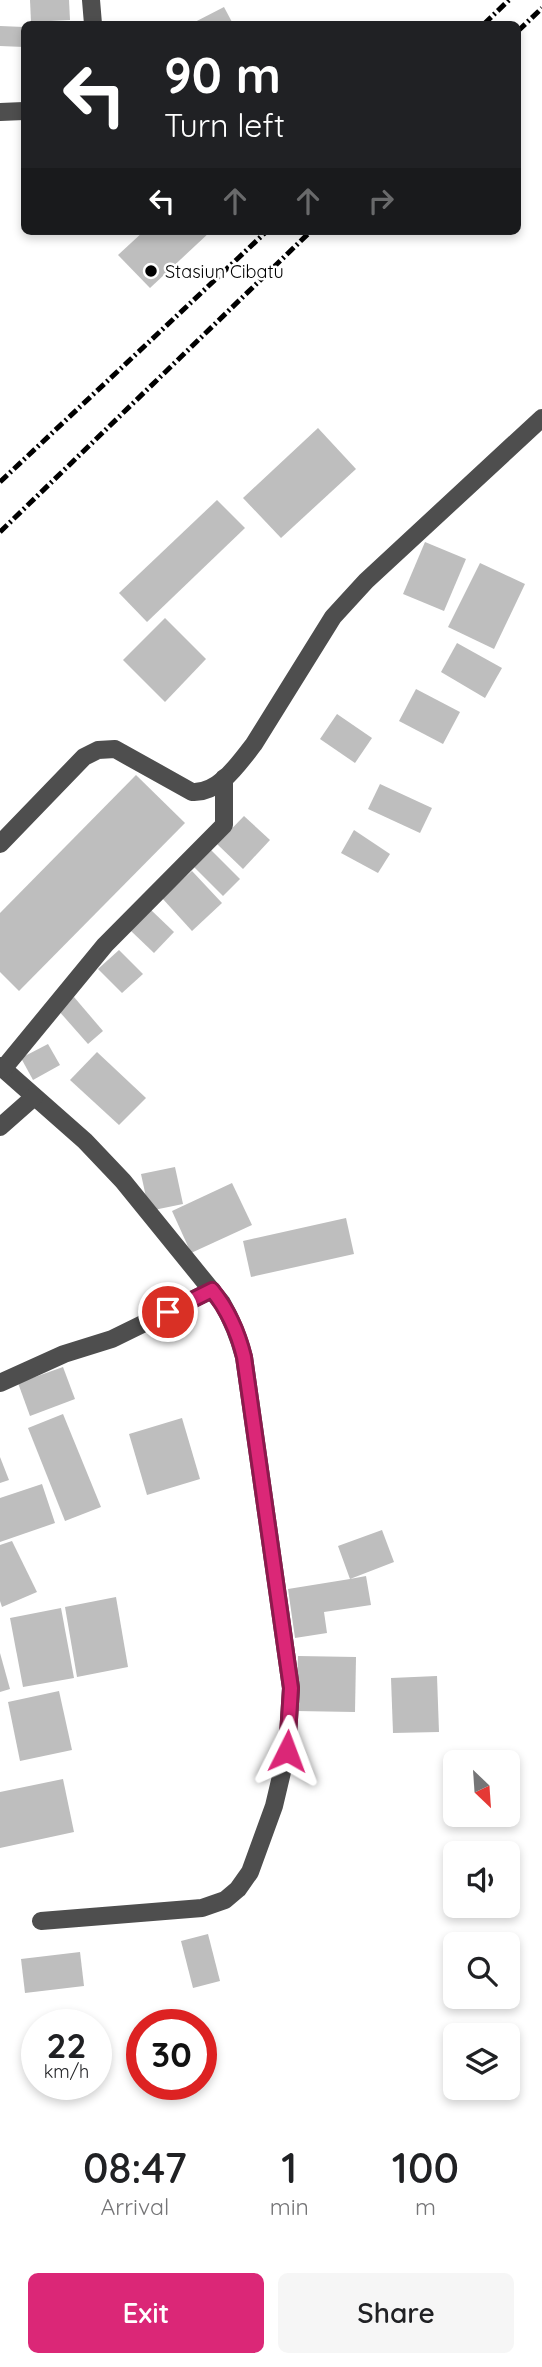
<!DOCTYPE html>
<html lang="en">
<head>
<meta charset="utf-8">
<style>
	body { margin:0; font-family:Quicksand,sans-serif; background:#f6f6f6; color:#202124; height:100vh; display:flex; flex-direction:column; font-size:26px; white-space:nowrap }
	* { box-sizing:border-box; margin:0 }
	p { font-size:23px; color:#757577 }
	.icon { flex:none; width:38px; height:38px; fill:none; stroke:currentColor; stroke-width:2; stroke-linecap:round; stroke-linejoin:round }
	.map { position:relative; height:2122px; overflow:hidden }
	.panel { display:flex; flex-direction:column; background:#fff; flex:1 }
	.panel>* { flex:none }
	.top-card { position:absolute; left:21px; top:21px; width:500px; height:214px; border-radius:10px; box-shadow:0 4px 10px #0003; background:#202124; color:#fff; overflow:hidden }
	.needle { width:46px; rotate:155deg }
	.controls { position:absolute; left:443px; top:1750px; display:grid; gap:14px }
	.controls a { display:grid; place-items:center; width:77px; height:77px; border-radius:10px; background:#fff; box-shadow:0 4px 10px #0003; font-size:35px }
	.speed { position:absolute; left:21px; top:2009px; display:flex; gap:14px; font-size:35px; font-weight:700; text-align:center }
	.speed>* { display:grid; place-content:center; width:91px; height:91px; border-radius:50%; background:#fff; box-shadow:0 4px 10px #0003; line-height:1 }
	.speed small { font-size:18px; font-weight:400 }
	.speed .limit { border:10px solid #d22; background:#fff; color:#111 }
	.pin { position:absolute; display:grid; place-items:center; width:60px; height:60px; color:#fff; margin:-30px; border:4px solid #fff; border-radius:50%; box-shadow:0 2px 7px #0007 }
	.me { position:absolute; width:77px; margin:-38px; rotate:3deg; stroke-linejoin:round; filter:drop-shadow(0 0 5px #0008) }
	.turn { display:flex; align-items:center; gap:24px; height:147px; padding:0 28px; font-size:32px }
	.turn .icon { width:91px; height:91px; stroke-width:2.5 }
	.turn b { display:block; font-size:49px; line-height:60px }
	.lanes { display:flex; align-items:center; height:66px; padding:0 28px; background:#0003; justify-content:center; gap:35px; direction:ltr }
	.lanes .off { opacity:.35 }
	.eta { display:flex; justify-content:space-evenly; align-items:center; height:119px; text-align:center }
	.eta b { font-size:42px; font-weight:600; line-height:49px }
	.primary-button { display:flex; gap:14px; margin-top:auto; padding:14px 28px }
	.primary-button a { flex:1; height:80px; border-radius:10px; background:#db2777; color:#fff; font-size:28px; font-weight:600; line-height:80px; text-align:center }
	.primary-button a+a { background:#f6f6f6; color:#202124 }
	.map>svg:first-child { display:block }
	.building { fill:#bebebe }
	.lines { fill:none; stroke-linecap:round; stroke-linejoin:round }
	.minor { stroke:#4e4e4e; stroke-width:18 }
	.rail { stroke:#000; stroke-width:5; stroke-dasharray:10 3.5 2 3.5; stroke-linecap:butt }
	.route-casing { stroke:#8e194d; stroke-width:18 }
	.route { stroke:#db2777; stroke-width:12 }
	.poi-dot { fill:#000; stroke:#fff; stroke-width:2.5 }
	.labels { text-anchor:middle; dominant-baseline:central; stroke-width:5; stroke-linejoin:round; paint-order:stroke }
	.poi-label { font-size:18px; fill:#000; stroke:#fff; text-anchor:start }
</style>
</head>
<body>
<div class="map">
<svg width="542" height="2122" viewBox="0 0 542 2122">
	<rect width="100%" height="100%" fill="#fff"/>
	<!-- building -->
	<g class="building">
		<polygon points="30,0 69,0 70,20 31,22"/>
		<polygon points="224,7 233,24 191,24"/>
		<polygon points="0,26 24,27 24,47 0,46"/>
		<polygon points="144,231 211,231 150,288 118,255"/>
		<polygon points="318,428 356,469 281,538 243,498"/>
		<polygon points="217,500 245,528 147,622 119,593"/>
		<polygon points="425,542 466,559 444,611 403,594"/>
		<polygon points="480,563 525,584 494,649 448,627"/>
		<polygon points="165,618 206,659 165,702 123,660"/>
		<polygon points="457,643 502,668 485,698 441,672"/>
		<polygon points="416,689 460,712 443,744 399,721"/>
		<polygon points="337,714 372,738 355,763 320,739"/>
		<polygon points="136,775 185,823 19,991 0,972 0,913"/>
		<polygon points="380,784 432,808 420,833 368,809"/>
		<polygon points="244,816 270,840 243,869 217,844"/>
		<polygon points="354,830 390,854 378,873 341,853"/>
		<polygon points="209,848 240,879 223,896 192,865"/>
		<polygon points="192,871 222,903 192,931 162,898"/>
		<polygon points="150,909 174,932 154,953 130,930"/>
		<polygon points="119,950 143,974 122,993 98,969"/>
		<polygon points="74,997 103,1031 88,1044 58,1010"/>
		<polygon points="48,1044 60,1065 33,1080 21,1058"/>
		<polygon points="97,1052 146,1098 119,1125 70,1080"/>
		<polygon points="175,1167 183,1204 149,1211 141,1174"/>
		<polygon points="232,1183 252,1225 191,1253 172,1211"/>
		<polygon points="346,1218 354,1254 251,1277 243,1241"/>
		<polygon points="63,1367 75,1399 30,1416 18,1383"/>
		<polygon points="63,1414 101,1507 65,1521 28,1428"/>
		<polygon points="182,1418 200,1479 147,1495 129,1434"/>
		<polygon points="0,1457 9,1480 0,1483"/>
		<polygon points="42,1484 55,1523 0,1542 0,1498"/>
		<polygon points="382,1530 394,1562 350,1579 366,1576 371,1605 324,1612 327,1633 295,1638 288,1589 350,1579 338,1546"/>
		<polygon points="12,1541 37,1592 2,1607 0,1601 0,1545"/>
		<polygon points="116,1597 128,1667 77,1677 65,1607"/>
		<polygon points="61,1608 74,1678 23,1687 10,1618"/>
		<polygon points="0,1653 10,1689 0,1692"/>
		<polygon points="298,1656 356,1657 355,1712 296,1711"/>
		<polygon points="437,1676 439,1732 393,1733 391,1678"/>
		<polygon points="59,1691 72,1750 20,1761 8,1702"/>
		<polygon points="63,1779 74,1832 0,1848 0,1792"/>
		<polygon points="208,1934 220,1981 193,1988 181,1941"/>
		<polygon points="80,1952 84,1986 25,1993 21,1959"/>
	</g>
	<g class="lines">
		<!-- minor -->
		<g class="minor">
			<polyline points="91,0 93,24"/>
			<polyline points="0,112 24,111"/>
			<path d="M0,844l84,-87 14,-7 17,-1 77,43c27,2 47,-29 62,-48l79,-127 33,-36 176,-163"/>
			<path d="M0,1066l85,75 38,40 99,122c10,17 17,35 22,54l47,331 -4,63 -13,55 -24,66 -12,17 -13,11 -23,8 -161,13"/>
			<polyline points="3,1069 105,945 224,825 224,778"/>
			<polyline points="0,1127 34,1097"/>
			<polyline points="0,1383 64,1354 112,1339 212,1290"/>
		</g>
		<!-- rail -->
		<g class="rail">
			<polyline points="484,24 509,0"/>
			<polyline points="518,31 542,8"/>
			<polyline points="0,482 267,231"/>
			<polyline points="0,532 311,231"/>
		</g>
	</g>
	<g class="lines">
		<defs>
			<path id="route" d="M168,1312l44,-22c16,20 26,42 32,67l47,331 -4,63"/>
		</defs>
		<!-- route casing -->
		<use href="#route" class="route-casing"/>
		<!-- route -->
		<use href="#route" class="route"/>
	</g>
	<!-- markers -->
	<circle class="poi-dot" cx="151" cy="271" r="7"/>
	<g class="labels">
		<!-- poi labels -->
		<g class="poi-label">
			<text x="165" y="271">Stasiun Cibatu</text>
		</g>
	</g>
</svg>
<div class="controls">
<a><svg class="needle" viewBox="-14 -14 28 28"><path d="M0-13l5 13h-10z" fill="#e53935"/><path d="M0 13l5-13h-10z" fill="#757577"/></svg></a>
<a><svg class="icon" aria-label="sound" viewBox="0 0 24 24"><path d="M4 9h4l5-4v14l-5-4H4zM17 9q2 3 0 6"/></svg></a>
<a><svg class="icon" aria-label="search" viewBox="0 0 24 24"><circle cx="10" cy="10" r="6"/><path d="M15 15l6 6"/></svg></a>
<a><svg class="icon" aria-label="layers" viewBox="0 0 24 24"><path d="M12 4l9 5-9 5-9-5zM3 14l9 5 9-5"/></svg></a>
</div>
<div class="speed"><div>22<small>km/h</small></div><div class="limit">30</div></div>
<div class="pin" style="left:168px;top:1312px;background:#d93025"><svg class="icon" aria-label="arrive" viewBox="0 0 24 24"><path d="M6 21V4h12l-3 4 3 4H6"/></svg></div>
<svg class="me" style="left:287px;top:1751px" viewBox="-20 -20 40 40"><path d="M0-17L14 15 0 8-14 15z" fill="#db2777" stroke="#fff" stroke-width="4"/></svg>
<div class="top-card">
<div class="turn"><svg class="icon" aria-label="left" viewBox="0 0 24 24"><path d="M17 20v-9H6M10 6l-5 5 5 5"/></svg><div><b>90 m</b>Turn left</div></div>
<div class="lanes"><svg class="icon" aria-label="left" viewBox="0 0 24 24"><path d="M17 20v-9H6M10 6l-5 5 5 5"/></svg><svg class="icon off" aria-label="ahead" viewBox="0 0 24 24"><path d="M12 20V5M6 11l6-6 6 6"/></svg><svg class="icon off" aria-label="ahead" viewBox="0 0 24 24"><path d="M12 20V5M6 11l6-6 6 6"/></svg><svg class="icon off" aria-label="right" viewBox="0 0 24 24"><path d="M7 20v-9h11M14 6l5 5-5 5"/></svg></div>
</div>
</div>
<section class="panel">
<div class="eta">
<div><b>08:47</b><p>Arrival</p></div>
<div><b>1</b><p>min</p></div>
<div><b>100</b><p>m</p></div>
</div>
<div class="primary-button"><a>Exit</a><a>Share</a></div>
</section>
</body>
</html>
